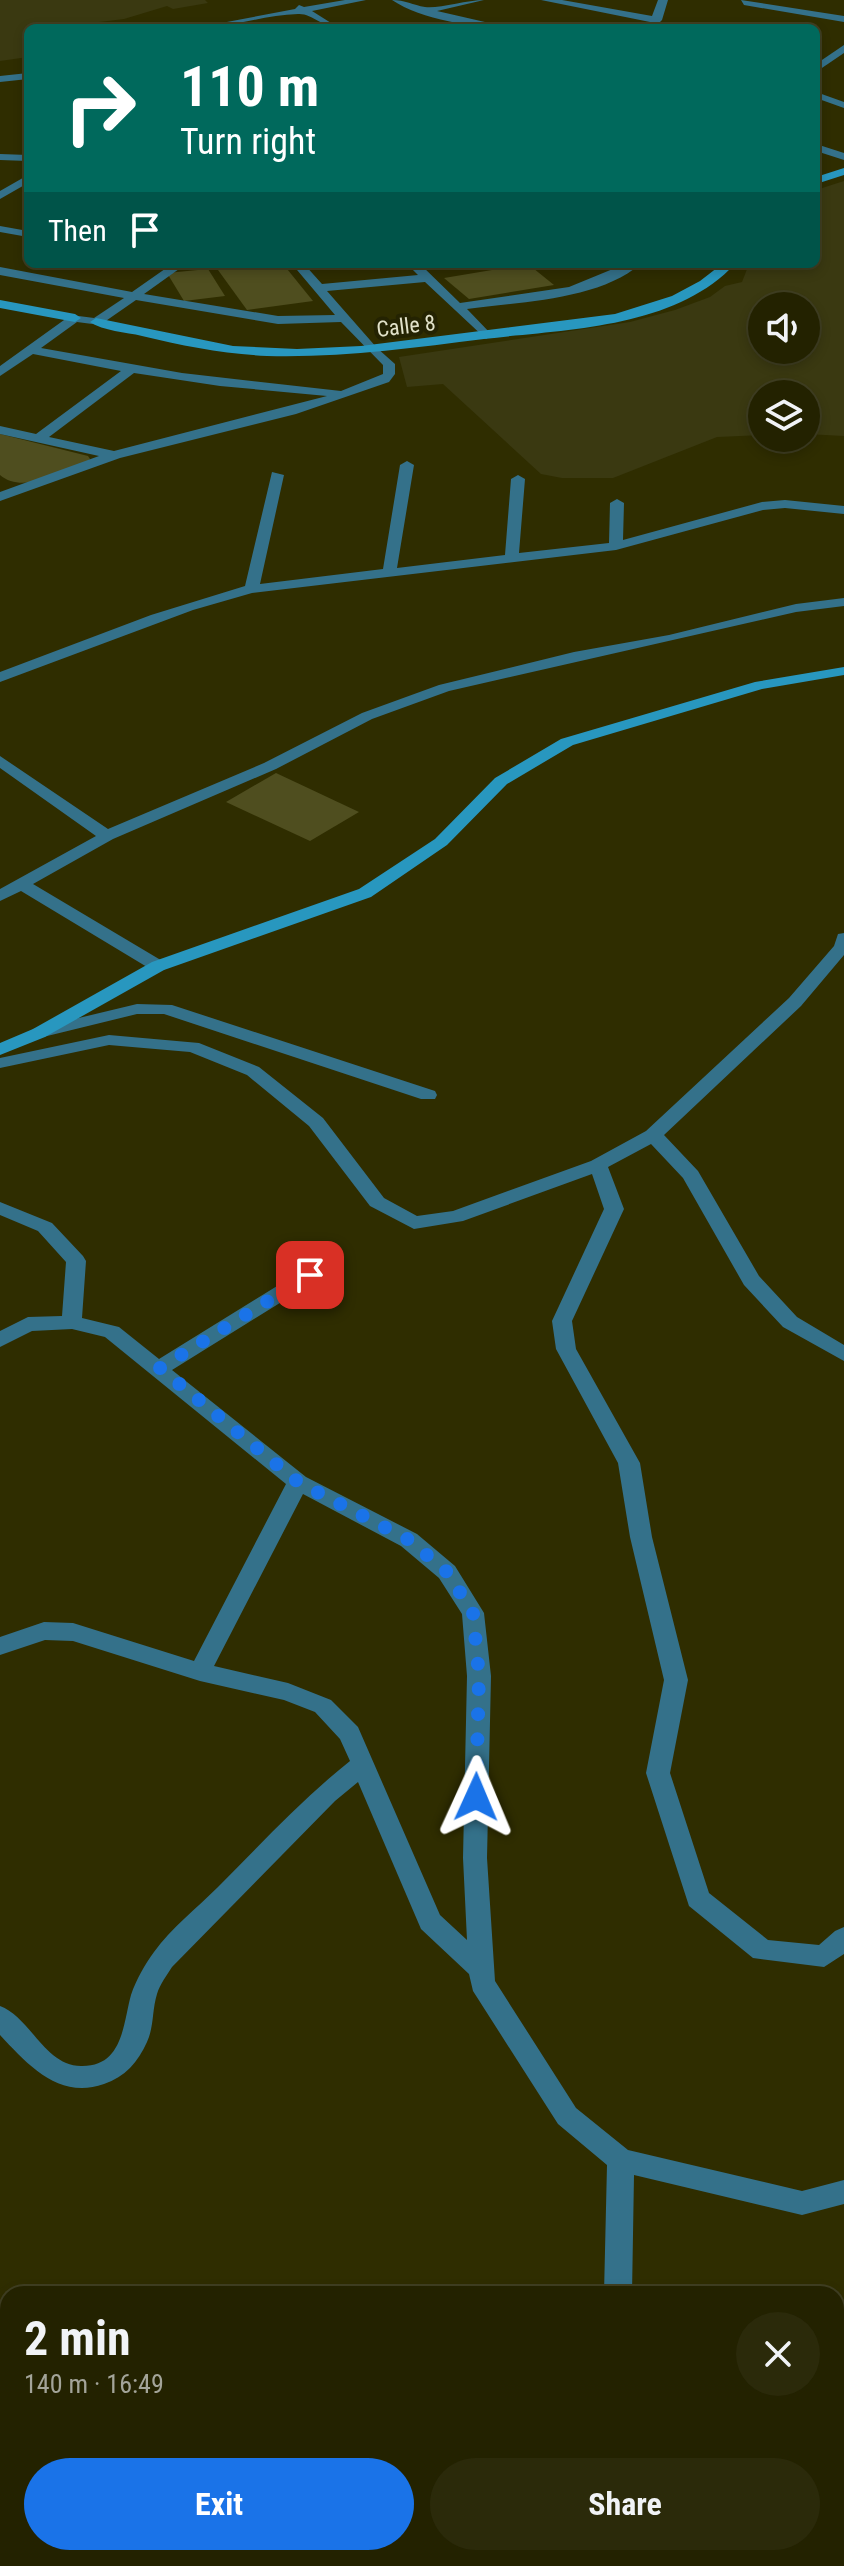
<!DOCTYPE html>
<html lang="en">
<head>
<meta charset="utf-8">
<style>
	body { margin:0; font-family:"Roboto Condensed",sans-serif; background:#2b2a0a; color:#f1f3f6; height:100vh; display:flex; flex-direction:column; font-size:30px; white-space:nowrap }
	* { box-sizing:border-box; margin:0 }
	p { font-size:26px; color:#a3a499 }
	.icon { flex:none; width:44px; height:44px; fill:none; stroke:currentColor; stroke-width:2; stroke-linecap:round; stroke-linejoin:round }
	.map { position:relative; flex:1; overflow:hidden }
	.drawer { position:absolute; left:0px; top:2286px; width:844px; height:280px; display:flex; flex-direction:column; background:#232200; border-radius:24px 24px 0 0; box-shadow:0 4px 12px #0003,0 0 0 2px #403f22 }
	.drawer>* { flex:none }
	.guide { position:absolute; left:24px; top:24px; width:796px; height:244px; border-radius:12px; box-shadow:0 4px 12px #0003,0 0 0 2px #403f22; background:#00695c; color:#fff; overflow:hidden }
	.controls { position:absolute; left:748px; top:292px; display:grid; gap:16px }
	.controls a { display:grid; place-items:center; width:72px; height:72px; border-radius:50%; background:#232200; box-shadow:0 4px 12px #0003,0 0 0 2px #403f22; font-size:40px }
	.pin { position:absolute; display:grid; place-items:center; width:68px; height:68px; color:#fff; margin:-34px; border-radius:16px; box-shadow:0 4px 12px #0006 }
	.me { position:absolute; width:88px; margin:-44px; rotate:1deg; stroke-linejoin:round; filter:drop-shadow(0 0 6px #0008) }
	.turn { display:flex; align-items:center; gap:28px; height:168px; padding:0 24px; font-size:36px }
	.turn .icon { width:104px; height:104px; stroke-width:2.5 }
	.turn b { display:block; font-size:56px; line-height:68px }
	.then { display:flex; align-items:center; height:76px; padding:0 24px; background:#0003; gap:16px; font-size:30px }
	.round { display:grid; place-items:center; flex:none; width:84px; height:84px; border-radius:42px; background:#2b2a0a }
	.head { display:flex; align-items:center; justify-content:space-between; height:136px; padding:0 24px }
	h1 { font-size:48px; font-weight:700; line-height:60px }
	.button { display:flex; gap:16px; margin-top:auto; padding:16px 24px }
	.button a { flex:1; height:92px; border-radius:48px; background:#1a73e8; color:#fff; font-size:32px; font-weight:700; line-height:92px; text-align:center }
	.button a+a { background:#2b2a0a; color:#f1f3f6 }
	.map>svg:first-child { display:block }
	.built { fill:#3a3911; fill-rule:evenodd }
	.green { fill:#4f4e1f }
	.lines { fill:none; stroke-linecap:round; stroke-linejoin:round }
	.street { fill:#34718a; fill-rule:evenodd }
	.secondary { fill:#2897bf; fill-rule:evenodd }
	.route { stroke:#1a73e8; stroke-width:14; stroke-dasharray:0 25.2 }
	.labels { text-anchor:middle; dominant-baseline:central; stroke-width:8; stroke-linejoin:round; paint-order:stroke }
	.far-street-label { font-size:22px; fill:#e2e2ca; stroke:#242302 }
</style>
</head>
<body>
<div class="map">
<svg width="844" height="2566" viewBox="0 0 844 2566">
	<rect width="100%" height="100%" fill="#2f2d00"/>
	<!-- built -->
	<g class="built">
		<polygon points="0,0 205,0 208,3 173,9 167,6 124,19 75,25 76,28 28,28 28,57 0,61"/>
		<path d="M844,181v255l-38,-2v-40h-44v41l-45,2 -104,41h-51l-21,-4 -98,-90 -36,3 -8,-30 231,-35 45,-12 35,-13 15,-11 17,-4 7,-18h67v-74zM762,306h44v44h-44z"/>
	</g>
	<!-- green -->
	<g class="green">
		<polygon points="269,264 283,264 313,301 247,310 218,270"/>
		<polygon points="528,264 554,285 469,299 444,278"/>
		<polygon points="208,269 225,296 184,301 167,273"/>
		<path d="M0,434l88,22 2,3 -2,4c-25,8 -65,32 -88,12z"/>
		<polygon points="276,773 359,812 310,841 226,802"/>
	</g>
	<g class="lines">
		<!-- street -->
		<g class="street">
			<path d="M345,0h21l-54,11 27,17c-16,0 -27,-15 -41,-14 -35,1 -68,14 -103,14l100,-19 4,-4 5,2z"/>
			<path d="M392,0c13,0 21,5 33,7 13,2 41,-7 59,-7l-47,11 74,17c-36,0 -89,-8 -119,-28z"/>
			<polygon points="541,0 562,0 652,16 658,0 668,0 662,20 654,28 644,28 650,22"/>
			<polygon points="741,0 844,16 844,22 744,5"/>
			<polygon points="844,45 844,53 816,72 816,64"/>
			<polygon points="28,73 28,79 0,82 0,76"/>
			<polygon points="816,92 844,102 844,108 816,98"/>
			<polygon points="816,144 844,153 844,160 816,151"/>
			<polygon points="0,154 28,155 28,161 0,160"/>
			<polygon points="28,175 28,183 0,199 0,191"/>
			<polygon points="0,226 28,231 28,237 0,232"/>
			<path d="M172,264h14l-42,30 134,22 57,-1 -43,-51h12l18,20 96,-9 -11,-11h13l40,39 109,-16 56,-23h15c-40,36 -122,38 -173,45l25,26 -6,4 -61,-57 -98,9 50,57 18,16v10l-6,8 -93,32 -176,44 -120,43v-9l99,-36 -99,-22v-8l36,8 85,-63 -88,-17 -33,22v-10l71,-51 23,3 30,-20 -124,-23v-8l132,25zM136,300l142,24 63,-2 42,43v9l-42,17 -159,-18 -141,-25 36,-26 23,3zM134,373l86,13 107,10 -213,55 -65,-14z"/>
			<polygon points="407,461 414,465 397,568 505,555 511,479 518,475 525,479 519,553 609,543 610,503 617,499 624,503 623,540 762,502 785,500 844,506 844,514 785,508 763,510 616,550 252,593 193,610 0,682 0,672 151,615 245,586 272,472 284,475 260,584 383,569 400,465"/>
			<polygon points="844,598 844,606 796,612 449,691 372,719 276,769 113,839 33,884 164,962 167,966 164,970 152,970 21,891 0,901 0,889 96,836 0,768 0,756 108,829 264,763 362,713 439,685 574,652 669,635 796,604"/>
			<polygon points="844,933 844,955 801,1006 664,1135 698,1171 759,1276 797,1317 844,1345 844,1361 783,1327 744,1285 683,1178 651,1144 608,1167 624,1209 572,1321 576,1349 640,1463 652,1537 688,1680 670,1773 709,1893 768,1940 819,1945 835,1931 844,1927 844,1954 824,1967 753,1958 689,1906 646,1773 664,1680 630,1537 618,1463 556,1349 552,1321 604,1209 592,1174 463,1221 414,1229 370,1206 309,1126 247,1075 190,1052 109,1045 0,1068 0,1058 109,1035 199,1043 259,1067 323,1118 384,1198 417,1216 453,1211 591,1161 646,1131 789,998 834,946 838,934"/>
			<polygon points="137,1004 172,1005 435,1091 437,1095 435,1099 421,1099 164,1014 137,1014 39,1038 30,1033 33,1029"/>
			<path d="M0,1202l52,21 31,33 3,5 -4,57 37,9 40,32 144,-89h14l3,5 -3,5 -145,90 134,107 111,57 38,32 29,47 7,63 -4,182 8,123 81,127 52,42 174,41 42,-11v24l-42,11 -168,-40 -2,119h-28l3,-129 -49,-41 -85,-133 -4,-17 -48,-45 -63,-147 -23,19 -163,166c-5,8 -12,17 -15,27 -5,16 -3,33 -10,48 -9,20 -22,35 -43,42 -45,16 -76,-19 -104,-49v-29c30,11 45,60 81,60 42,1 42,-42 50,-71 5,-15 14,-31 23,-43 17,-24 43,-44 64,-65 43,-43 84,-88 132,-126l-10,-22 -25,-27 -31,-12 -84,-19 -127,-40 -28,-1 -45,15v-18l44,-15 29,1 121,38 92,-177 -181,-147 -33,-8 -40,2 -32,16v-16l28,-14 34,-1 4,-54 -28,-31 -38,-16zM303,1494l98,52 38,32 23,36 5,62 -4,182 4,82 -27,-25 -82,-188 -27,-27 -43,-17 -74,-17z"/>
			<polygon points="496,2558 528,2558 531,2566 499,2566"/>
			<polygon points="631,2558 796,2558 799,2566 628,2566"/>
		</g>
		<!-- secondary -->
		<g class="secondary">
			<polygon points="844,168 844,175 816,184 816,177"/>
			<path d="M722,264h13c-61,65 -169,65 -251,75 -72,9 -144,19 -217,17 -42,-2 -84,-10 -125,-20 -16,-4 -39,-5 -52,-14l6,-4 137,28 64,3 64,-3 254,-32 57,-18 28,-15z"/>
			<polygon points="0,300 75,314 81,318 75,322 0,308"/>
			<polygon points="844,667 844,675 762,689 573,745 507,784 447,845 371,897 164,970 45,1037 0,1055 0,1043 33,1029 152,962 359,889 435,839 495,778 561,739 755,682"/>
		</g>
	</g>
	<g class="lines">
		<!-- route -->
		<polyline class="route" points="310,1275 160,1368 298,1482 409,1540 447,1572 473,1613 479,1676 476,1797"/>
	</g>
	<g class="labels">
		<!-- far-street labels -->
		<g class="far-street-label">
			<text transform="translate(406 326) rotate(-7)">Calle 8</text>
		</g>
	</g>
</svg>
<div class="controls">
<a><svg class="icon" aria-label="sound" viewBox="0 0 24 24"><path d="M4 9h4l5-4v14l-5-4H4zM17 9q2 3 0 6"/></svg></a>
<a><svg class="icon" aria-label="layers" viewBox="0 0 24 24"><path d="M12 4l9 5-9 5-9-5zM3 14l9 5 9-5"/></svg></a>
</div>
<div class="pin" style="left:310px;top:1275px;background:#d93025"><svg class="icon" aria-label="arrive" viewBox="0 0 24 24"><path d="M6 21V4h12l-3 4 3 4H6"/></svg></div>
<svg class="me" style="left:476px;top:1797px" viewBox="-20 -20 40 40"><path d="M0-17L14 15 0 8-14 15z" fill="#1a73e8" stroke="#fff" stroke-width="4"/></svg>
<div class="guide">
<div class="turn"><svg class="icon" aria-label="right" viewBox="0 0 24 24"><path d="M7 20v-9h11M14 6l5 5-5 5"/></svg><div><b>110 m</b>Turn right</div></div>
<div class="then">Then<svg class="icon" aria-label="arrive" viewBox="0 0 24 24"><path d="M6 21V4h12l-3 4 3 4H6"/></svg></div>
</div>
<section class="drawer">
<div class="head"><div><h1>2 min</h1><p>140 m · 16:49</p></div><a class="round"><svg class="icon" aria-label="close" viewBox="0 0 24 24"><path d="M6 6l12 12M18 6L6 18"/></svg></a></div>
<div class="button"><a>Exit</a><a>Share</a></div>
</section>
</div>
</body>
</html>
